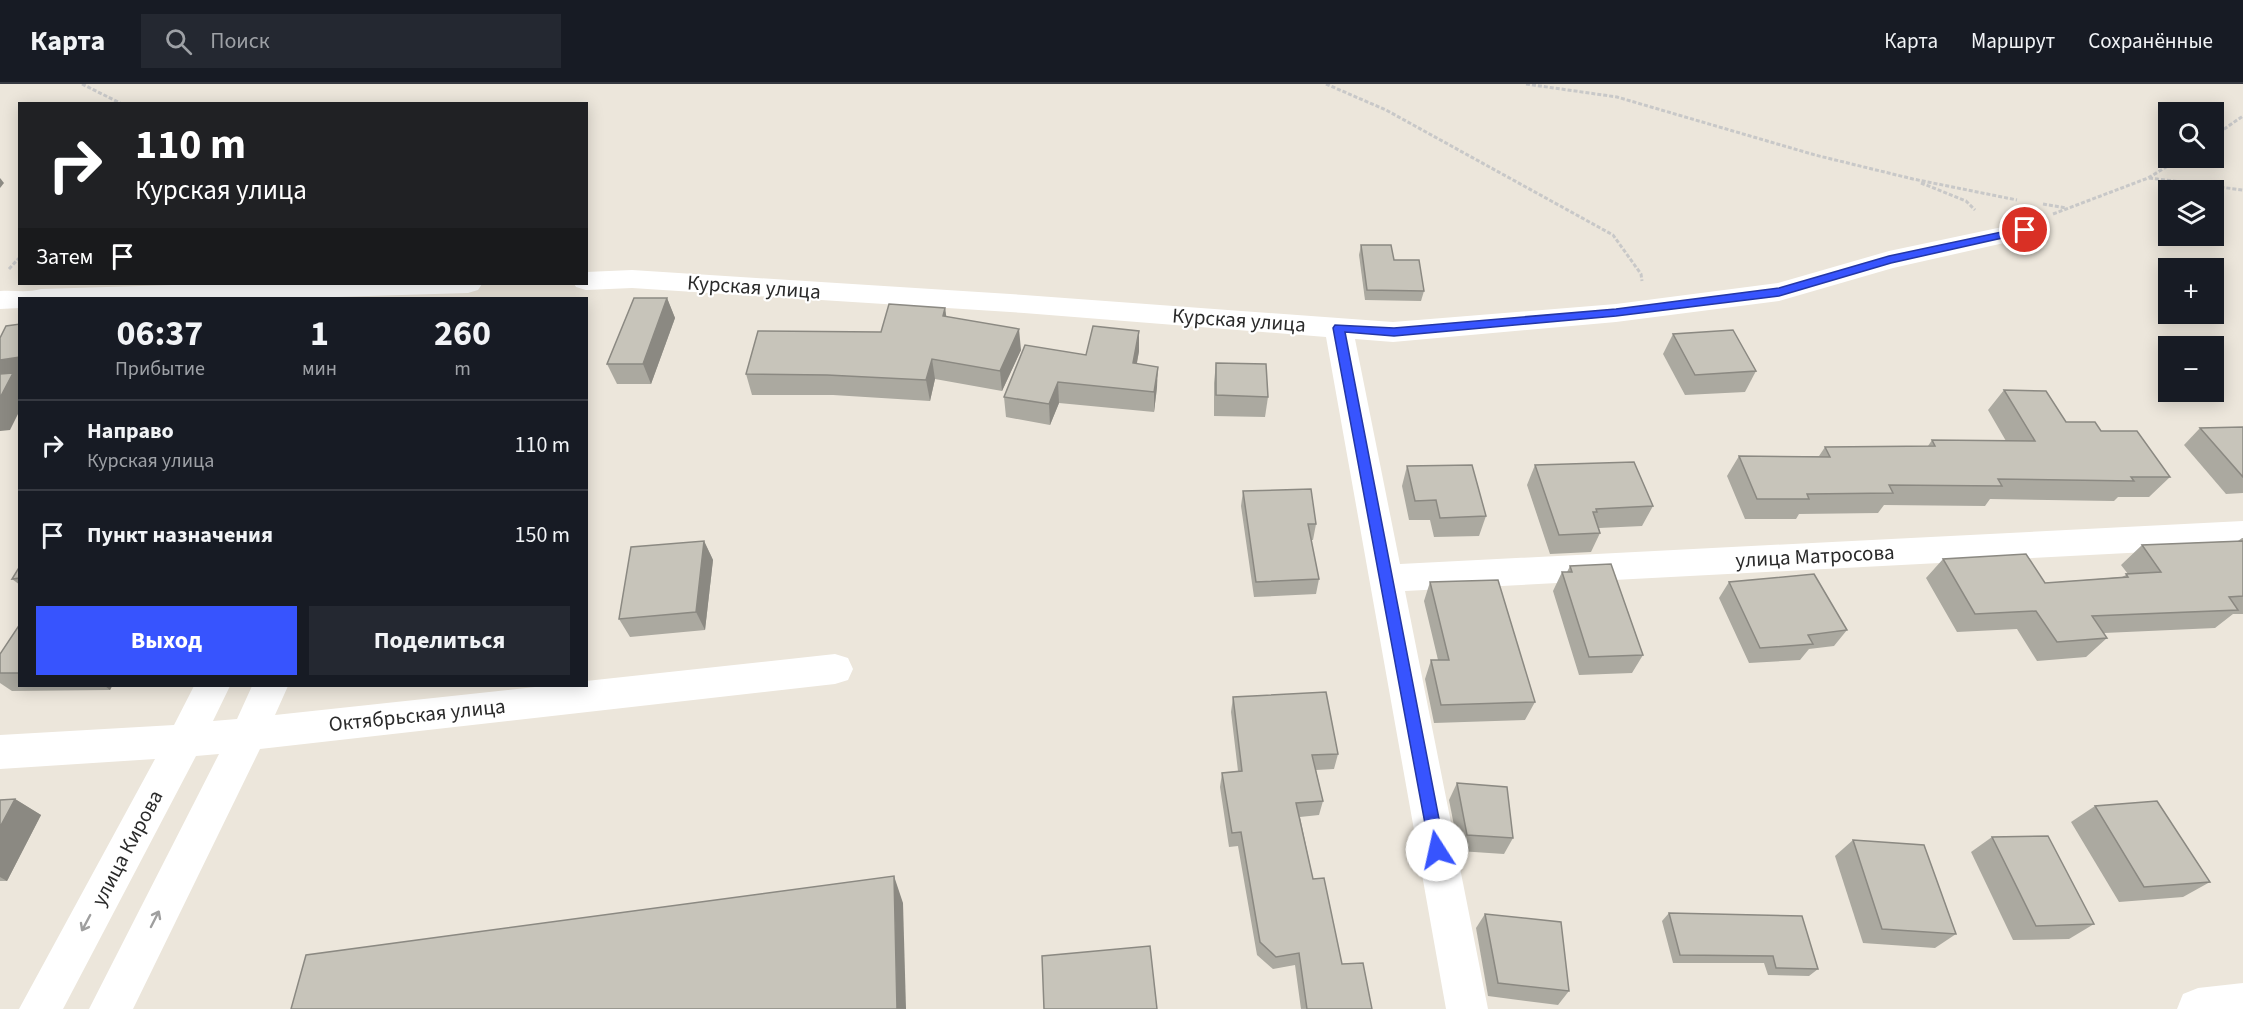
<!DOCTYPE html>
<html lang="ru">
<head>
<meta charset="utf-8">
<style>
	body { margin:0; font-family:"Source Sans 3",sans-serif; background:#242831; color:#f1f3f6; height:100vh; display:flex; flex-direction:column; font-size:22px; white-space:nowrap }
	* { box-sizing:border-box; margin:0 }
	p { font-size:20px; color:#9ea1a6 }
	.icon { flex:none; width:33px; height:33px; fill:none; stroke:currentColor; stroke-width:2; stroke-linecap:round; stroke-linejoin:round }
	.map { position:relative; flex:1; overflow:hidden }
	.panel { position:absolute; left:18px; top:213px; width:570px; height:390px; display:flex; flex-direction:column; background:#171b24; border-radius:0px; box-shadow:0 3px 15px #0003 }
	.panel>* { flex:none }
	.top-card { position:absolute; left:18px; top:18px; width:570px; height:183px; border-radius:0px; box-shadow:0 3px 15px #0003; background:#202124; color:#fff; overflow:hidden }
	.tools { position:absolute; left:2158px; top:18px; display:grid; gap:12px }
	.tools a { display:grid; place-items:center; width:66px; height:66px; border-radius:0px; background:#171b24; box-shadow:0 3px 15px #0003; font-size:30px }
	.pin { position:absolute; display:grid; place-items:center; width:51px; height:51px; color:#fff; margin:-26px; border:3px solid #fff; border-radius:50%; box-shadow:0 2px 6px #0007 }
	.me { position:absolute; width:66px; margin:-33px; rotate:350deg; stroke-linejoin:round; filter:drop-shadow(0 0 4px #0008) }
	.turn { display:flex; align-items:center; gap:21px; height:126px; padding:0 18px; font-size:27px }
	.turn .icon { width:78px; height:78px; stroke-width:2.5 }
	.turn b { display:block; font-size:42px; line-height:51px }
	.then { display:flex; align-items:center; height:57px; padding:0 18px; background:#0003; gap:12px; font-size:22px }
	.eta { display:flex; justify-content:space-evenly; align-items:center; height:102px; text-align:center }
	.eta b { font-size:36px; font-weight:700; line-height:42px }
	.cta { display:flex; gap:12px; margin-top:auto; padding:12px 18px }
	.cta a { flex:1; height:69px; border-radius:0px; background:#3754fe; color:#fff; font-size:24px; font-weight:700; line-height:69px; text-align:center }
	.cta a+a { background:#242831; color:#f1f3f6 }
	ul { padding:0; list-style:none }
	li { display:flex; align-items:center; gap:18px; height:90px; padding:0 18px; border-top:2px solid #363941 }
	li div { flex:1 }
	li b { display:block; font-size:22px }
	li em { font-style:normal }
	header { display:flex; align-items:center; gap:36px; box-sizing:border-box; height:84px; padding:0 30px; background:#171b24; border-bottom:2px solid #363941 }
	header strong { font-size:28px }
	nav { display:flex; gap:33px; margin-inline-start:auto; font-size:21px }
	.search { width:420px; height:54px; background:#242831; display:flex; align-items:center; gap:15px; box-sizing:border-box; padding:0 21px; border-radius:0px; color:#9ea1a6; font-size:22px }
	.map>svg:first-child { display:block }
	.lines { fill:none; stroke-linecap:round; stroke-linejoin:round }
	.path { stroke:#c8c8c8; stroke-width:3; stroke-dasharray:4 2; stroke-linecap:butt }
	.minor { fill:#fff; fill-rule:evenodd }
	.wall { fill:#aba9a0 }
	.shaded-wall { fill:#8b8982 }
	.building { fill:#c7c4ba; stroke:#8b8982; stroke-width:1.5 }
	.oneway { stroke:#9f9f9f }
	.route { fill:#3754fe; stroke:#2437a5; stroke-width:1.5 }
	.labels { text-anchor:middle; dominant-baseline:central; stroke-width:4.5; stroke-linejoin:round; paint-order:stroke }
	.street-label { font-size:21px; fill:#2a2a2a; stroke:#fff }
</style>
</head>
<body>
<header>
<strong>Карта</strong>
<div class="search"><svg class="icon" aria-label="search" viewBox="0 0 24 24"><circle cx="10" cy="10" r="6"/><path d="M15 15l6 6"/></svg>Поиск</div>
<nav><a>Карта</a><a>Маршрут</a><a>Сохранённые</a></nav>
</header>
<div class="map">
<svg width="2243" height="925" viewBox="0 0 2243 925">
	<rect width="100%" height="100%" fill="#ece6db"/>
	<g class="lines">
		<!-- path -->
		<g class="path">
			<polyline points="82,0 122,20"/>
			<polyline points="1326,0 1386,26 1613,151 1641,190 1642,197"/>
			<polyline points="1526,0 1617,13 1815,71 1913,95 2017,116"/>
			<polyline points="2214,52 2243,32"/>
			<polyline points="2149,94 2243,106"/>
			<polyline points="1921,99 1966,117 1975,126"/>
			<polyline points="2043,120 2066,124"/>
			<polyline points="2053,130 2148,94 2181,74"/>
			<polyline points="9,185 20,173"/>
		</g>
		<!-- minor -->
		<g class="minor">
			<polygon points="2026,138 2035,140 2039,146 2035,152 1893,184 1779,217 1616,238 1393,258 1355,255 1400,480 2243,437 2243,463 1405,507 1488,925 1446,925 1326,253 1024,229 632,204 586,206 576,203 574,200 586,200 586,188 632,186 1024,211 1393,238 1616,220 1778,199 1889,167"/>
			<path d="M206,200h276l-4,6 -10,3 -166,5h-282v10l-20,1v-18c15,-1 27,2 41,-2z"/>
			<polygon points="835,570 848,574 853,585 848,596 835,600 260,665 133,925 89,925 219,670 196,672 63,925 19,925 155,675 0,685 0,651 174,641 194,602 230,602 213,637 237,635 252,602 288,602 275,631 544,602 586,602 586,597"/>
			<polygon points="2243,899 2243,925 2177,925 2183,910 2198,904"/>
		</g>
	</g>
	<!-- wall -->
	<g class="wall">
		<polygon points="1361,161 1394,176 1424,207 1421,217 1365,216 1359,171"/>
		<polygon points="667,214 675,234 651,300 617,300 607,280"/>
		<polygon points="945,224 946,233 1021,266 1002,307 935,295 930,317 833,311 752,311 746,290 881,248"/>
		<polygon points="1673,250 1756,287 1745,308 1685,311 1663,270"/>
		<polygon points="1139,267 1137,279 1157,303 1154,328 1059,319 1050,341 1006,333 1004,313 1086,271"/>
		<polygon points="1216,279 1268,313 1265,333 1214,332 1214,299"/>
		<polygon points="2004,306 2066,338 2101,347 2170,393 2149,413 2118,413 2114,417 1990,415 1985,422 1884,421 1878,429 1799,430 1796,435 1745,435 1727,392 1739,372 1819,372 1825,363 1928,362 1932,356 2006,357 1988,326"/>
		<polygon points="2243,343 2243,409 2226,410 2184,361 2200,344"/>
		<polygon points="1535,381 1653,422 1642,442 1599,444 1600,449 1591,468 1550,470 1527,401"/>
		<polygon points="1407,382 1486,432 1479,452 1434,453 1430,436 1409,436 1402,402"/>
		<polygon points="1243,407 1316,440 1313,456 1311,456 1319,495 1316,510 1254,513 1241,422"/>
		<polygon points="2242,454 2243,454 2243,530 2233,530 2215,544 2104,549 2107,554 2086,573 2037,577 2017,545 1957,548 1926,494 1943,475 2045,499 2122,493 2128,490 2121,481 2142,461 2238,457"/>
		<polygon points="704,457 713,476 705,546 630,553 619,535"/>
		<polygon points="20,482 20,501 12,495"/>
		<polygon points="1570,482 1643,571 1632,589 1579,591 1553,507 1562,488 1567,488"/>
		<polygon points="1430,498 1535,618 1525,636 1434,639 1425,595 1431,576 1438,576 1424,517"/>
		<polygon points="1729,498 1847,546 1834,562 1809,565 1800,576 1749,579 1719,514"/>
		<polygon points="20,540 20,602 112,602 110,606 12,607 0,599 0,570"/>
		<polygon points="1233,613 1338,670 1334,685 1316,686 1323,717 1319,731 1300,733 1313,795 1342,880 1372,925 1301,925 1295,881 1273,885 1257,871 1238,762 1229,763 1220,703 1222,689 1238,687 1231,628"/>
		<polygon points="1457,699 1513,754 1504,770 1459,767 1449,716"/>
		<polygon points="15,715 41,731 7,797 0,797 0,716"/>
		<polygon points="2095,722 2210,798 2183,813 2119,818 2071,738"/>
		<polygon points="1992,753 2094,840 2069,855 2013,856 1971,768"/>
		<polygon points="1853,756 1956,850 1935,864 1863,859 1835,772"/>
		<polygon points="1669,829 1818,885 1809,892 1768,891 1764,879 1673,879 1662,837"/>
		<polygon points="1485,830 1569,907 1558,921 1488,912 1476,844"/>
	</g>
	<!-- shaded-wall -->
	<g class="shaded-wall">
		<polygon points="0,94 4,99 0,104"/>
		<polygon points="667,214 675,234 651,300 643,280"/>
		<polygon points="945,224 948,244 943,232"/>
		<polygon points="1019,245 1021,266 1002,307 1000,287"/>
		<polygon points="1139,247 1139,267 1133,299 1133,279"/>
		<polygon points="20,273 20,326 10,346 0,347 0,276"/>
		<polygon points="932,275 935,295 930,317 926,296"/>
		<polygon points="1158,283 1157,303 1154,328 1154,308"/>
		<polygon points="1058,298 1059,319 1050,341 1049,320"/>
		<polygon points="704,457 713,476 705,546 696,528"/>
		<polygon points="105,602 112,602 110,606"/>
		<polygon points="15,715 41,731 7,797 0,793 0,743"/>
		<polygon points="894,792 903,819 906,925 897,925"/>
	</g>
	<!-- building -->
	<g class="building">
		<polygon points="1361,161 1391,161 1394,176 1419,176 1424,207 1367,206"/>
		<polygon points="634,214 667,214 643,280 607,280"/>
		<polygon points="889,220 945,224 943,232 1019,245 1000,287 932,275 926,296 827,291 746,290 758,247 881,248"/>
		<polygon points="20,240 20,273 0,276 0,254 6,242"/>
		<polygon points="1093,242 1139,247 1133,279 1158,283 1154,308 1058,298 1049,320 1004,313 1025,261 1086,271"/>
		<polygon points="1733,246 1756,287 1695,291 1673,250"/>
		<polygon points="1216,279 1266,280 1268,313 1216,311"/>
		<polygon points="13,289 0,314 0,290"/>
		<polygon points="2004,306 2046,307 2066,338 2095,338 2101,347 2137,347 2170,393 2131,393 2134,397 1998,395 2002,402 1889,401 1893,409 1807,410 1809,415 1757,415 1739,372 1830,373 1825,363 1935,362 1932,356 2035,357"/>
		<polygon points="2243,343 2243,393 2200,344"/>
		<polygon points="1634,378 1653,422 1596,425 1597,428 1593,428 1600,449 1559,451 1535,381"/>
		<polygon points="1472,381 1486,432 1440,434 1436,416 1415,417 1407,382"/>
		<polygon points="1311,405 1316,440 1308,440 1319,495 1256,498 1243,407"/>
		<polygon points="704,457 696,528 619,535 631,463"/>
		<polygon points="2243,457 2243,512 2229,513 2238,526 2092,532 2107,554 2057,558 2036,527 1975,530 1943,475 2026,470 2045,499 2128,493 2126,490 2161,488 2142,461"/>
		<polygon points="1611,480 1643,571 1589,573 1562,488 1572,488 1570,482"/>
		<polygon points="20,482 20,494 12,495"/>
		<polygon points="1814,490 1847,546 1808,551 1813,560 1760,564 1729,498"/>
		<polygon points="1498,496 1535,618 1441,621 1431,576 1449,576 1430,498"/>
		<polygon points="20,540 20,589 0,589 0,570"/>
		<polygon points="1326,608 1338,670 1312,671 1323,717 1296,719 1313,795 1324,794 1342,880 1363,879 1372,925 1307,925 1299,869 1276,873 1260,858 1241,748 1232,749 1222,689 1242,687 1233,613"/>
		<polygon points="1457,699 1507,703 1513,754 1467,751"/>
		<polygon points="15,715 0,743 0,716"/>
		<polygon points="2157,717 2210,798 2144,803 2095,722"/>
		<polygon points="2048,752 2094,840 2036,842 1992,753"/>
		<polygon points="1853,756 1924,761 1956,850 1882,845"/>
		<polygon points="894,792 897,925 291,925 306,871"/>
		<polygon points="1669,829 1802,832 1818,885 1776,884 1773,872 1680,871"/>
		<polygon points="1485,830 1561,838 1569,907 1498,899"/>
		<polygon points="1150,862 1157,925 1044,925 1042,872"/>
	</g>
	<!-- one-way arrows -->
	<defs><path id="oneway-shaft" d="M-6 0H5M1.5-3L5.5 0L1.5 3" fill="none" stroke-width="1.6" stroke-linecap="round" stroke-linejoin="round" transform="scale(1.5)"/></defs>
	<g class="oneway">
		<use href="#oneway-shaft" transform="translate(155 835) rotate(-63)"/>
		<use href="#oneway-shaft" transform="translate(86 839) rotate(118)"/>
	</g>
	<!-- route -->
	<polygon class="route" points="2025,143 2031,146 2029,148 1891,179 1779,212 1616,232 1394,252 1345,248 1445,766 1443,772 1437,774 1431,772 1333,244 1335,241 1394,244 1616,225 1779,204 1889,172"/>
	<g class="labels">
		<!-- street labels -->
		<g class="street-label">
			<text transform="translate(754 203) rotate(4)">Курская улица</text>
			<text transform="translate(1239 236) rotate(4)">Курская улица</text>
			<text transform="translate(1815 472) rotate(-3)">улица Матросова</text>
			<text transform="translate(417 631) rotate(-6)">Октябрьская улица</text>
			<text transform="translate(127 764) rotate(-62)">улица Кирова</text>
		</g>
	</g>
</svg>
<div class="tools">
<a><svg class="icon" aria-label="search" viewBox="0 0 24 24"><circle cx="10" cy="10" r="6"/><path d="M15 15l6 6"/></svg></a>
<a><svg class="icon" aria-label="layers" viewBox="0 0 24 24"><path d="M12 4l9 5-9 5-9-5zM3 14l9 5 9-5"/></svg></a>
<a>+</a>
<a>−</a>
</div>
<div class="pin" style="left:2025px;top:146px;background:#d93025"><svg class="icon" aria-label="arrive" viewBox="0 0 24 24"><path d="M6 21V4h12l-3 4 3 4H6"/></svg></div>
<svg class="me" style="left:1437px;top:766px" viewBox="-20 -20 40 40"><circle r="19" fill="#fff"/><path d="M0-13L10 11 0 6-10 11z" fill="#3754fe"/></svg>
<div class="top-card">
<div class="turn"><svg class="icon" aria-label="right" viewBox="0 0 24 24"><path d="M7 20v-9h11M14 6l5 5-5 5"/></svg><div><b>110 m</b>Курская улица</div></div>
<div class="then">Затем<svg class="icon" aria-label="arrive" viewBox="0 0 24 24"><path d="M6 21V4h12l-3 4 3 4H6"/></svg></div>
</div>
<section class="panel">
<div class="eta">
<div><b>06:37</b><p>Прибытие</p></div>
<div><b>1</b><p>мин</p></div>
<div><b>260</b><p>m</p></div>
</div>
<ul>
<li><svg class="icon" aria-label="right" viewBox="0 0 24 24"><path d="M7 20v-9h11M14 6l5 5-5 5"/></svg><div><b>Направо</b><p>Курская улица</p></div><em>110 m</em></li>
<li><svg class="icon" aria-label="arrive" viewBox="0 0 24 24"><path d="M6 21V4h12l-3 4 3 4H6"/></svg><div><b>Пункт назначения</b></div><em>150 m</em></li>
</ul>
<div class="cta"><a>Выход</a><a>Поделиться</a></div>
</section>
</div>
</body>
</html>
